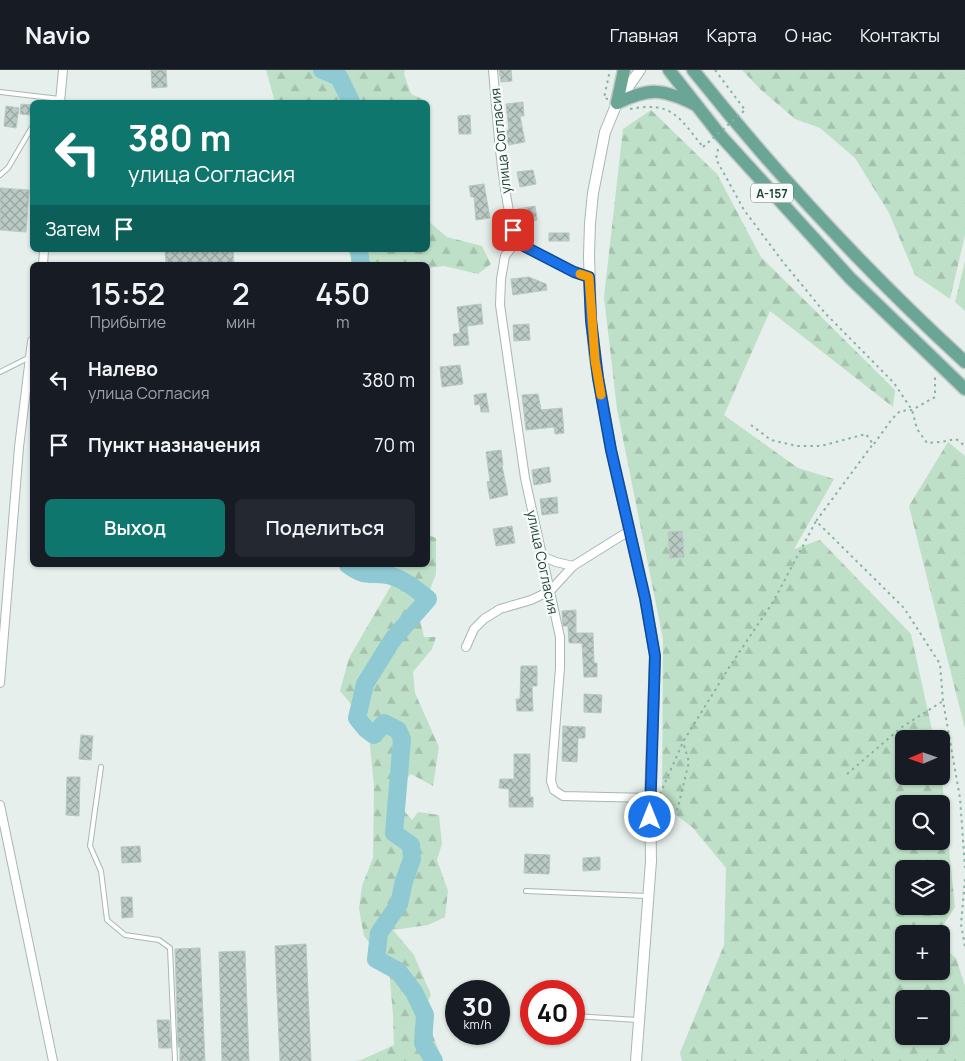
<!DOCTYPE html>
<html lang="ru">
<head>
<meta charset="utf-8">
<style>
	body { margin:0; font-family:Manrope,sans-serif; background:#242831; color:#f1f3f6; height:100vh; display:flex; flex-direction:column; font-size:19px; white-space:nowrap }
	* { box-sizing:border-box; margin:0 }
	p { font-size:16px; color:#9ea1a6 }
	.icon { flex:none; width:28px; height:28px; fill:none; stroke:currentColor; stroke-width:2; stroke-linecap:round; stroke-linejoin:round }
	.map { position:relative; flex:1; overflow:hidden }
	.panel { position:absolute; left:30px; top:192px; width:400px; height:305px; display:flex; flex-direction:column; background:#171b24; border-radius:8px; box-shadow:0 1px 4px #0004 }
	.panel>* { flex:none }
	.hud { position:absolute; left:30px; top:30px; width:400px; height:152px; border-radius:8px; box-shadow:0 1px 4px #0004; background:#0f766e; color:#fff; overflow:hidden }
	.needle { width:32px; rotate:268deg }
	.buttons { position:absolute; left:895px; top:660px; display:grid; gap:10px }
	.buttons a { display:grid; place-items:center; width:55px; height:55px; border-radius:8px; background:#171b24; box-shadow:0 1px 4px #0004; font-size:25px }
	.speed { position:absolute; left:445px; top:910px; display:flex; gap:10px; font-size:25px; font-weight:700; text-align:center }
	.speed>* { display:grid; place-content:center; width:65px; height:65px; border-radius:50%; background:#171b24; box-shadow:0 1px 4px #0004; line-height:1 }
	.speed small { font-size:12px; font-weight:400 }
	.speed .limit { border:8px solid #d22; background:#fff; color:#111 }
	.pin { position:absolute; display:grid; place-items:center; width:42px; height:42px; color:#fff; margin:-21px; border-radius:10px; box-shadow:0 2px 8px #0006 }
	.me { position:absolute; width:55px; margin:-28px; rotate:0deg; stroke-linejoin:round; filter:drop-shadow(0 0 4px #0008) }
	.turn { display:flex; align-items:center; gap:18px; height:105px; padding:0 15px; font-size:22px }
	.turn .icon { width:65px; height:65px; stroke-width:2.5 }
	.turn b { display:block; font-size:35px; line-height:42px }
	.then { display:flex; align-items:center; height:48px; padding:0 15px; background:#0003; gap:10px; font-size:19px }
	.eta { display:flex; justify-content:space-evenly; align-items:center; height:85px; text-align:center }
	.eta b { font-size:30px; font-weight:600; line-height:35px }
	.primary-button { display:flex; gap:10px; margin-top:auto; padding:10px 15px }
	.primary-button a { flex:1; height:58px; border-radius:8px; background:#0f766e; color:#fff; font-size:20px; font-weight:600; line-height:58px; text-align:center }
	.primary-button a+a { background:#242831; color:#f1f3f6 }
	ul { padding:0; list-style:none }
	li { display:flex; align-items:center; gap:15px; height:65px; padding:0 15px }
	li div { flex:1 }
	li b { display:block; font-size:19px }
	li em { font-style:normal }
	header { display:flex; align-items:center; gap:30px; box-sizing:border-box; height:70px; padding:0 25px; background:#171b24; border-bottom:1px solid #363941 }
	header strong { font-size:24px }
	nav { display:flex; gap:28px; margin-inline-start:auto; font-size:18px }
	.map>svg:first-child { display:block }
	.forest { fill:url(#forest-firs); fill-rule:evenodd }
	.lines { fill:none; stroke-linecap:round; stroke-linejoin:round }
	.river { stroke:#8ec9d4; stroke-width:18 }
	.building { fill:url(#building-cross-hatch); stroke:#b8c9c2 }
	.service-casing { stroke:#a8b8b2; stroke-width:6 }
	.minor-casing { stroke:#a8b8b2; stroke-width:10 }
	.tertiary-casing { stroke:#a8b8b2; stroke-width:12 }
	.primary-casing { stroke:#c2cac8; stroke-width:15 }
	.path { stroke:#86b3a5; stroke-width:2; stroke-dasharray:2.5 4; stroke-linecap:butt }
	.service { stroke:#fff; stroke-width:4 }
	.minor { stroke:#fff; stroke-width:8 }
	.tertiary { stroke:#fff; stroke-width:10 }
	.primary { stroke:#6aa596; stroke-width:12 }
	.path-bridge { stroke:#86b3a5; stroke-width:2; stroke-dasharray:2.5 4; stroke-linecap:butt }
	.route-casing { stroke:#114b97; stroke-width:12 }
	.route { stroke:#1a73e8; stroke-width:9 }
	.slow { stroke:#f59e0b; stroke-width:9 }
	.labels { text-anchor:middle; dominant-baseline:central; stroke-width:4.5; stroke-linejoin:round; paint-order:stroke }
	.shield { fill:#f7fbf9; stroke:#637a73; stroke-width:1 }
	.shield-label { font-size:12px; font-weight:bold; fill:#24423a }
	.street-label { font-size:14px; fill:#24423a; stroke:#f7fbf9 }
</style>
</head>
<body>
<header>
<strong>Navio</strong>
<nav><a>Главная</a><a>Карта</a><a>О нас</a><a>Контакты</a></nav>
</header>
<div class="map">
<svg width="965" height="991" viewBox="0 0 965 991">
	<defs>
		<pattern id="forest-firs" width="22" height="20" patternUnits="userSpaceOnUse" patternTransform="scale(1.25)"><rect width="22" height="20" fill="#bfe0c8"/><path d="M5 1l3.5 6h-7zM16 11l3.5 6h-7z" fill="#a4c1ad"/></pattern>
		<pattern id="building-cross-hatch" width="8" height="8" patternUnits="userSpaceOnUse" patternTransform="scale(1.25)"><rect width="8" height="8" fill="#bbcac4"/><path d="M0 0l8 8M0 8l8-8" fill="none" stroke="#98a6a0"/></pattern>
	</defs>
	<rect width="100%" height="100%" fill="#e6efeb"/>
	<!-- forest -->
	<g class="forest">
		<polygon points="266,0 405,0 404,4 411,24 427,31 275,32"/>
		<polygon points="742,0 965,0 965,165 950,229 915,205 889,143 855,88 820,58 795,49 761,20"/>
		<path d="M651,40l66,64 44,83 134,133 -2,17 -123,-96 -46,104 74,53 36,11 -40,70 26,-9 91,94 23,105h-30v37h37v-4l14,135 -15,23v4h-36v37h37v-25l15,12 9,28v75h-283l-2,-8 44,-108 2,-77 -33,-40 -31,-24 1,-165 -46,-230 -13,-112 19,-168zM904,734h37v37h-37zM904,799h37v37h-37zM904,929h37v37h-37z"/>
		<polygon points="428,151 447,167 482,176 491,194 478,204 444,196 428,198 428,195 354,195 348,180 428,180"/>
		<polygon points="965,191 965,241 955,232"/>
		<polygon points="948,372 965,386 965,659 909,436"/>
		<polygon points="428,465 436,468 436,504 419,546 424,567 436,567 432,579 413,602 415,623 439,677 433,716 411,704 401,714 397,733 412,750 418,742 439,745 442,774 437,790 448,821 445,847 428,855 393,860 414,885 431,925 423,942 443,990 443,991 355,991 361,990 394,975 393,945 389,898 364,866 359,839 362,816 373,788 374,716 367,646 355,639 340,621 349,588 395,509 387,495 428,495"/>
	</g>
	<g class="lines">
		<!-- river -->
		<g class="river">
			<polyline points="322,0 339,7 351,32"/>
			<polyline points="359,180 361,195"/>
			<path d="M348,495c18,13 21,7 40,10 16,4 28,14 40,24l-35,40 -28,45 -8,34 9,11 8,6 10,-12 14,7 4,9 -8,94 17,12 1,14 -8,22 -5,23 -20,29 -3,26 22,12 16,21 11,23 -2,28 11,18"/>
		</g>
	</g>
	<!-- building -->
	<g class="building">
		<polygon points="151,0 166,0 167,17 152,18"/>
		<polygon points="499,0 511,0 512,11 501,12"/>
		<polygon points="523,32 524,46 520,46 525,72 508,75 506,60 509,60 506,34"/>
		<polygon points="21,34 32,35 32,45 20,44"/>
		<polygon points="6,36 19,38 16,58 4,56"/>
		<polygon points="470,45 471,64 459,64 458,46"/>
		<polygon points="533,100 536,114 520,117 517,102"/>
		<polygon points="484,114 490,148 476,150 474,127 471,127 469,116"/>
		<polygon points="0,118 29,120 26,162 0,160"/>
		<polygon points="535,136 537,150 519,153 517,139"/>
		<rect x="549" y="163" width="20" height="8"/>
		<polygon points="165,180 233,180 234,193 166,195"/>
		<polygon points="529,207 546,214 547,220 513,225 511,209"/>
		<polygon points="481,234 483,254 467,256 469,275 454,276 453,264 460,263 457,237"/>
		<polygon points="529,254 530,270 514,271 513,255"/>
		<polygon points="460,295 463,314 442,317 440,297"/>
		<polygon points="486,323 489,342 481,342 480,334 475,335 474,325"/>
		<polygon points="538,324 541,340 562,338 564,363 555,364 554,357 526,360 522,325"/>
		<polygon points="501,380 503,395 502,396 508,425 490,429 487,412 490,411 486,382"/>
		<polygon points="549,397 551,412 534,415 532,400"/>
		<polygon points="557,427 558,443 542,445 540,429"/>
		<polygon points="512,456 515,473 496,476 493,459"/>
		<polygon points="682,461 684,487 670,488 668,462"/>
		<polygon points="576,540 576,563 593,563 594,593 597,593 597,607 584,607 582,573 569,573 568,556 563,556 562,541"/>
		<polygon points="521,596 537,596 537,616 532,616 533,641 517,641 516,629 520,629"/>
		<polygon points="584,624 602,625 601,643 584,642"/>
		<polygon points="563,656 585,657 585,668 578,668 577,692 562,691"/>
		<polygon points="81,665 93,666 91,690 79,689"/>
		<polygon points="514,684 530,684 530,727 533,727 533,737 509,737 509,719 499,718 500,709 514,709"/>
		<polygon points="67,707 80,707 79,746 66,745"/>
		<polygon points="140,776 141,792 122,793 121,777"/>
		<polygon points="525,784 550,785 549,804 524,803"/>
		<polygon points="600,787 600,800 583,801 583,788"/>
		<polygon points="121,827 132,827 133,847 122,848"/>
		<polygon points="306,874 311,991 280,991 275,876"/>
		<polygon points="200,878 205,991 180,991 180,977 178,977 175,879"/>
		<polygon points="245,881 249,991 222,991 219,882"/>
		<polygon points="157,950 169,950 171,978 159,978"/>
	</g>
	<g class="lines">
		<defs>
			<g id="service">
				<polyline points="0,22 60,29"/>
				<polyline points="0,105 8,98 32,57"/>
				<polyline points="0,302 30,287"/>
				<polyline points="101,697 90,776 101,801 107,850 125,865 159,870 170,878 175,991"/>
				<polyline points="526,821 647,826"/>
				<polyline points="574,946 638,950"/>
			</g>
			<g id="minor">
				<path d="M493,0c5,57 8,116 23,172"/>
				<polyline points="60,32 63,0"/>
				<polyline points="43,195 44,180"/>
				<polyline points="589,207 574,202 516,172 505,186 501,209 500,235 525,408 560,567 560,598 551,711 554,720 563,726 650,728"/>
				<polyline points="542,486 556,492 573,496"/>
				<polyline points="466,577 474,559 484,549 500,539 531,530 550,521 573,496 629,461"/>
				<polyline points="0,613 19,377 32,271"/>
				<polyline points="0,735 53,991"/>
			</g>
			<polyline id="tertiary" points="636,991 651,791 650,728 655,586 645,528 611,380 595,290 591,250 589,186 590,153 593,123 605,62 617,33 640,0"/>
			<g id="primary">
				<polyline points="669,0 720,65 850,208 965,319"/>
				<path d="M693,0c83,104 174,202 272,292"/>
				<path d="M617,33c32,-15 44,-15 77,1"/>
				<polyline points="617,33 624,0"/>
			</g>
		</defs>
		<!-- service casing -->
		<use href="#service" class="service-casing"/>
		<!-- minor casing -->
		<use href="#minor" class="minor-casing"/>
		<!-- tertiary casing -->
		<use href="#tertiary" class="tertiary-casing"/>
		<!-- primary casing -->
		<use href="#primary" class="primary-casing"/>
		<!-- path -->
		<g class="path">
			<polyline points="715,0 745,40"/>
			<polyline points="608,29 604,28 610,0"/>
			<path d="M630,39c42,-8 49,8 73,38"/>
			<polyline points="718,79 716,89 744,140 783,192 825,243 894,313 912,340 917,359 927,373 941,372 956,369 965,376"/>
			<polyline points="751,355 771,370 797,376 821,376 866,364 873,374 816,451 904,538 940,594 943,631 960,728 965,798"/>
			<polyline points="874,374 892,349 900,341 912,340 935,327 935,307"/>
			<polyline points="847,704 902,657 943,631"/>
			<polyline points="660,724 683,672 730,596 773,532 816,451"/>
			<polyline points="660,732 677,741 689,692 683,672"/>
			<polyline points="965,809 961,854 965,877"/>
		</g>
		<!-- service -->
		<use href="#service" class="service"/>
		<!-- minor -->
		<use href="#minor" class="minor"/>
		<!-- tertiary -->
		<use href="#tertiary" class="tertiary"/>
		<!-- primary -->
		<use href="#primary" class="primary"/>
		<!-- path-bridge -->
		<polyline class="path-bridge" points="703,77 745,40"/>
	</g>
	<g class="lines">
		<defs>
			<polyline id="route" points="513,160 516,172 574,202 589,207 591,250 598,308 611,380 645,528 655,586 650,747"/>
		</defs>
		<!-- route casing -->
		<use href="#route" class="route-casing"/>
		<!-- route -->
		<use href="#route" class="route"/>
		<!-- slow -->
		<polyline class="slow" points="580,204 589,207 595,290 601,325"/>
	</g>
	<g class="labels">
		<!-- shield labels -->
		<rect class="shield" x="751" y="113.5" width="42" height="19" rx="4"/>
		<g class="shield-label">
			<text x="772" y="123">А-157</text>
		</g>
		<!-- street labels -->
		<g class="street-label">
			<text transform="translate(500 71) rotate(-96)">улица Согласия</text>
			<text transform="translate(543 492) rotate(78)">улица Согласия</text>
		</g>
	</g>
</svg>
<div class="buttons">
<a><svg class="needle" viewBox="-14 -14 28 28"><path d="M0-13l5 13h-10z" fill="#e53935"/><path d="M0 13l5-13h-10z" fill="#9ea1a6"/></svg></a>
<a><svg class="icon" aria-label="search" viewBox="0 0 24 24"><circle cx="10" cy="10" r="6"/><path d="M15 15l6 6"/></svg></a>
<a><svg class="icon" aria-label="layers" viewBox="0 0 24 24"><path d="M12 4l9 5-9 5-9-5zM3 14l9 5 9-5"/></svg></a>
<a>+</a>
<a>−</a>
</div>
<div class="speed"><div>30<small>km/h</small></div><div class="limit">40</div></div>
<div class="pin" style="left:513px;top:160px;background:#d93025"><svg class="icon" aria-label="arrive" viewBox="0 0 24 24"><path d="M6 21V4h12l-3 4 3 4H6"/></svg></div>
<svg class="me" style="left:650px;top:747px" viewBox="-20 -20 40 40"><circle r="17" fill="#1a73e8" stroke="#fff" stroke-width="3"/><path d="M0-11L8 9 0 5-8 9z" fill="#fff"/></svg>
<div class="hud">
<div class="turn"><svg class="icon" aria-label="left" viewBox="0 0 24 24"><path d="M17 20v-9H6M10 6l-5 5 5 5"/></svg><div><b>380 m</b>улица Согласия</div></div>
<div class="then">Затем<svg class="icon" aria-label="arrive" viewBox="0 0 24 24"><path d="M6 21V4h12l-3 4 3 4H6"/></svg></div>
</div>
<section class="panel">
<div class="eta">
<div><b>15:52</b><p>Прибытие</p></div>
<div><b>2</b><p>мин</p></div>
<div><b>450</b><p>m</p></div>
</div>
<ul>
<li><svg class="icon" aria-label="left" viewBox="0 0 24 24"><path d="M17 20v-9H6M10 6l-5 5 5 5"/></svg><div><b>Налево</b><p>улица Согласия</p></div><em>380 m</em></li>
<li><svg class="icon" aria-label="arrive" viewBox="0 0 24 24"><path d="M6 21V4h12l-3 4 3 4H6"/></svg><div><b>Пункт назначения</b></div><em>70 m</em></li>
</ul>
<div class="primary-button"><a>Выход</a><a>Поделиться</a></div>
</section>
</div>
</body>
</html>
